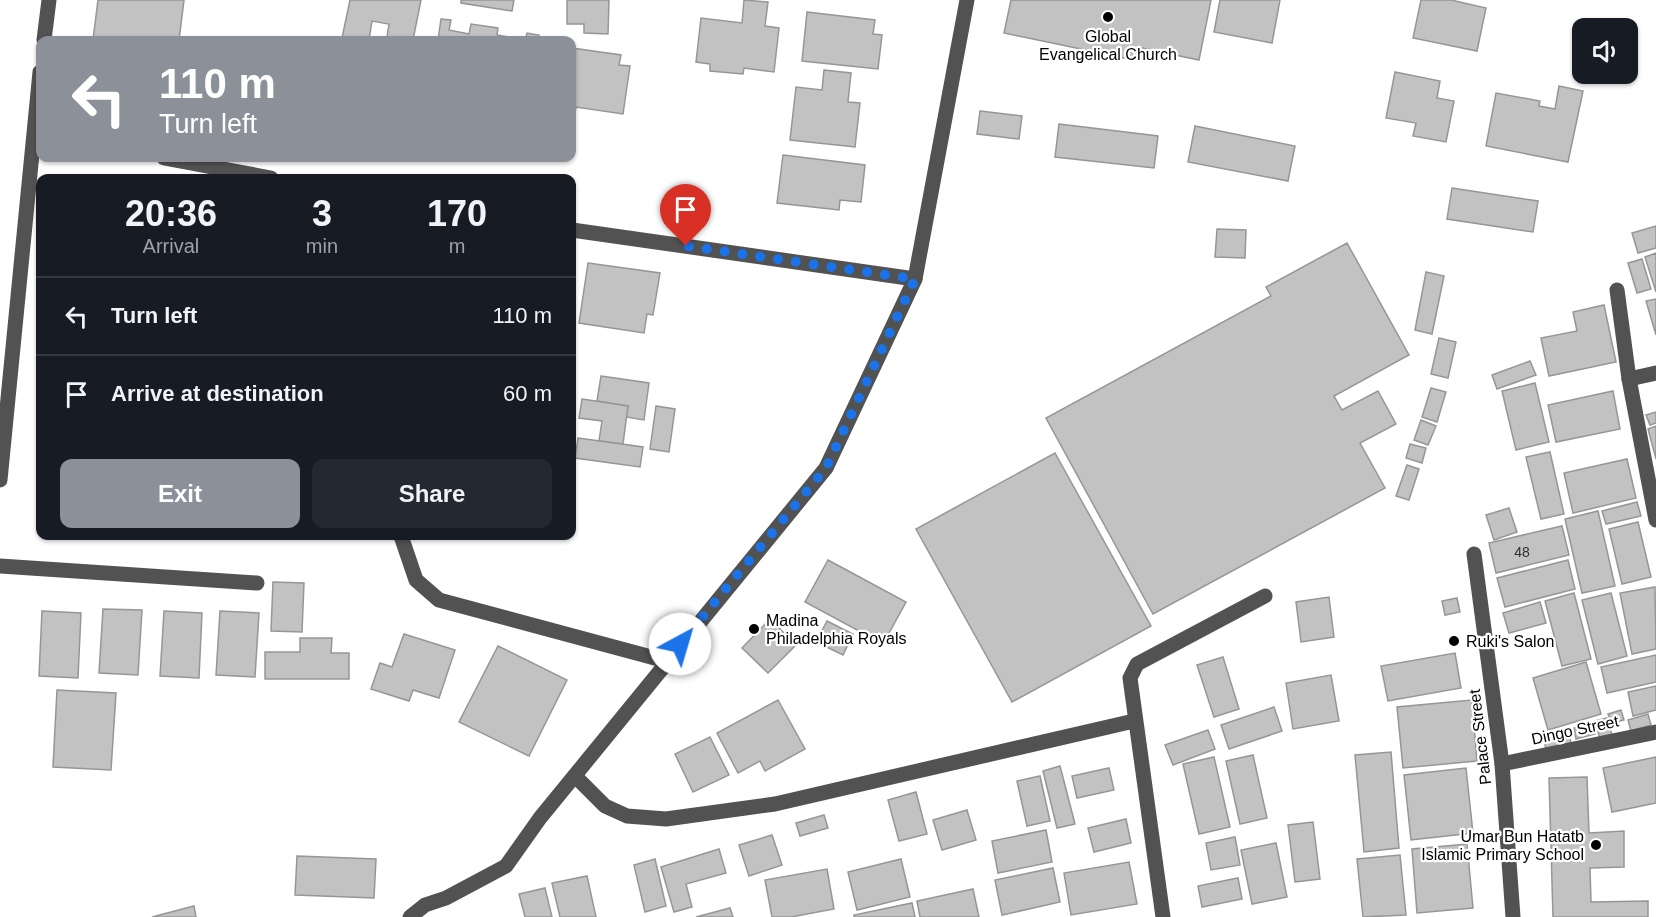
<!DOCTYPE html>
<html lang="en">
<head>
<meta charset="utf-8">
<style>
	body { margin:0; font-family:Helvetica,sans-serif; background:#242831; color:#f1f3f6; height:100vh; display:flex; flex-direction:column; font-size:22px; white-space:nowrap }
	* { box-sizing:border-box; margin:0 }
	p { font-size:20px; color:#9ea1a6 }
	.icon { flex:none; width:33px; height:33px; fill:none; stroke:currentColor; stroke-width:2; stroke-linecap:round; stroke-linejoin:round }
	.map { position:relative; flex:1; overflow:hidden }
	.panel { position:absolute; left:36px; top:174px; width:540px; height:366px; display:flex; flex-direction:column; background:#171b24; border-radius:12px; box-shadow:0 2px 4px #0004 }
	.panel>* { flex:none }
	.guide { position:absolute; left:36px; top:36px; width:540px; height:126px; border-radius:12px; box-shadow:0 2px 4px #0004; background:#8c9099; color:#fff; overflow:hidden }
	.fabs { position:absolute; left:1572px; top:18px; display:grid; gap:12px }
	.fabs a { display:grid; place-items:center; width:66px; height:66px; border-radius:12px; background:#171b24; box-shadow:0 2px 4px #0004; font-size:30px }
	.pin { position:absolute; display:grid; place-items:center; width:51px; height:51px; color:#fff; margin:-62px -26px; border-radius:50% 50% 50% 0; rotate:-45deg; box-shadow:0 0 6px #0007 }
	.pin .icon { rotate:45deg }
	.me { position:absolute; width:66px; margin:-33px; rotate:39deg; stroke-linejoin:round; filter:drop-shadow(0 0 4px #0008) }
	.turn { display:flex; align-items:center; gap:21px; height:126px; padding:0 24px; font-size:27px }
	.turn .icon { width:78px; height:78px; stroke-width:2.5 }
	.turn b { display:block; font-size:42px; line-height:51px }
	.eta { display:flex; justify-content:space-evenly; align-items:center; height:102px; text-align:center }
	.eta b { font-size:36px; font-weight:700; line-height:42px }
	.action { display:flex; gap:12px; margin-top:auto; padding:12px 24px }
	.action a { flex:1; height:69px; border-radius:12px; background:#8c9099; color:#fff; font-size:24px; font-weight:700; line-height:69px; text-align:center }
	.action a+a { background:#242831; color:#f1f3f6 }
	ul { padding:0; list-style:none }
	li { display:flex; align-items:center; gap:18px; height:78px; padding:0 24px; border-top:2px solid #363941 }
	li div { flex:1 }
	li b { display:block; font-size:22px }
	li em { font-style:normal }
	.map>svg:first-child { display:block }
	.building { fill:#c2c2c2; stroke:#969696; stroke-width:1.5 }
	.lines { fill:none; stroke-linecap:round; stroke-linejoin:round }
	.minor { stroke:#525252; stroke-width:15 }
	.route { stroke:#1a73e8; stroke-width:10; stroke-dasharray:0 18 }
	.poi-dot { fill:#000; stroke:#fff; stroke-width:2 }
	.labels { text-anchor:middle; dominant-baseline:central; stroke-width:4.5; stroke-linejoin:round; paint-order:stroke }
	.number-label { font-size:14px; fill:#303030 }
	.poi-label { font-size:16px; fill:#000; stroke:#fff; text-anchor:start }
	.street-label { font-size:16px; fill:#000; stroke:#fff }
</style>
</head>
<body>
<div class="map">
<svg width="1656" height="917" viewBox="0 0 1656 917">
	<rect width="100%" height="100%" fill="#fff"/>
	<!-- building -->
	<g class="building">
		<polygon points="98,0 184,0 179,40 93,40"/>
		<polygon points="350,0 421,0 413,40 387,37 389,24 372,21 369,40 342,38"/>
		<polygon points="461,0 514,0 512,11 461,3"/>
		<polygon points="567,0 609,0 608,34 584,33 584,24 567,24"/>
		<polygon points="744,0 768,2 765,26 779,28 774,72 744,68 743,74 710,71 710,64 696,62 701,18 742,23"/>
		<polygon points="1011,0 1211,0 1199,60 1137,47 1134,60 1004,33"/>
		<polygon points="1220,0 1280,0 1272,43 1214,32"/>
		<polygon points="1421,0 1451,0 1486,8 1477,51 1413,38"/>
		<polygon points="807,12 875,20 873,34 882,35 878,69 802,61"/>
		<polygon points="441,19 451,20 449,30 469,34 471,24 498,28 497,35 525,40 527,33 539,35 538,40 438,40"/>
		<polygon points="572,48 621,55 619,65 630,66 623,114 576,107 574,118 572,118"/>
		<polygon points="824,70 851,73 848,102 860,103 855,147 790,140 796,87 822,90"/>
		<polygon points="1395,72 1440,81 1437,98 1454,101 1446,142 1413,136 1416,123 1386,118"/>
		<polygon points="1559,86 1583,91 1568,162 1486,146 1496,93 1540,101 1539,106 1555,109"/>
		<polygon points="980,111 1022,116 1019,139 977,134"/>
		<polygon points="1059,124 1158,136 1154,168 1055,157"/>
		<polygon points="1195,126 1295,146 1288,181 1188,162"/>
		<polygon points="783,155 865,165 861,202 840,200 839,210 777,203"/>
		<polygon points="1452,188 1538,201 1533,232 1447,219"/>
		<polygon points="1656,226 1656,248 1638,253 1632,233"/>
		<polygon points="1217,229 1246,230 1245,258 1215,257"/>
		<polygon points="1347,243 1409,355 1334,396 1342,410 1378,391 1396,424 1360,443 1385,488 1153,614 1046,418 1271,296 1266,287"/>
		<polygon points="1656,253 1656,292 1645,257"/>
		<polygon points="1642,259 1651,289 1637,293 1628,263"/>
		<polygon points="588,263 660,273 653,315 647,314 644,333 579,323"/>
		<polygon points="1426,272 1444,276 1432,334 1415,330"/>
		<polygon points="1656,299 1656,335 1646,301"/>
		<polygon points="1604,305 1616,362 1549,376 1541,338 1577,331 1573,312"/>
		<polygon points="1439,338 1456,342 1448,378 1431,374"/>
		<polygon points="1530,361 1536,375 1497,389 1492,375"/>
		<polygon points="601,376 649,383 644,420 626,417 628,406 597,401"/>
		<polygon points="1535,383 1549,442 1516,450 1502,391"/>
		<polygon points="1431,388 1446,392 1437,422 1422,417"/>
		<polygon points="1613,391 1620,429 1556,442 1548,405"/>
		<polygon points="582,399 628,406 623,444 599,441 602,421 579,418"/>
		<polygon points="656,406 675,409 669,452 650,449"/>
		<polygon points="1656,412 1656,423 1650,425 1646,415"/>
		<polygon points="1421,420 1436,426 1428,445 1414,440"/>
		<polygon points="1656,426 1656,459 1648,429"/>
		<polygon points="578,438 643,447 640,467 575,458"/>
		<polygon points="1410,444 1426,448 1422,463 1406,458"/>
		<polygon points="1550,452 1564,514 1541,519 1526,457"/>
		<polygon points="1055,453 1151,626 1012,702 916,529"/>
		<polygon points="1627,459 1636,498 1573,513 1564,473"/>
		<polygon points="1407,465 1419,469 1409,500 1396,496"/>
		<polygon points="1637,502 1641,516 1606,524 1602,511"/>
		<polygon points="1509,508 1517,532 1494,540 1486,515"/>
		<polygon points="1598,511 1615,586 1582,593 1565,519"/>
		<polygon points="1638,522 1651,577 1622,584 1609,529"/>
		<polygon points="1562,526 1569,555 1496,573 1489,543"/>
		<polygon points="828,560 906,602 883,644 805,602"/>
		<polygon points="1568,560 1575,589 1505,607 1497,578"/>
		<polygon points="273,582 304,583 302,632 271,631"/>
		<polygon points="1655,587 1656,649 1632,654 1620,593"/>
		<polygon points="1574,593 1591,659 1562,666 1545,601"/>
		<polygon points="1611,593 1627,656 1598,664 1582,600"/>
		<polygon points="1329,597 1334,637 1301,642 1296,602"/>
		<polygon points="1457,598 1460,612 1445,615 1442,601"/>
		<polygon points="1540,602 1546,623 1509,633 1503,613"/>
		<polygon points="103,609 142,610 138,675 99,673"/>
		<polygon points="42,611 81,613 78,678 39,676"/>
		<polygon points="164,611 202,613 199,678 160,676"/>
		<polygon points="220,611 259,613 255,677 216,675"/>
		<polygon points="770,619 796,645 768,673 742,648"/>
		<polygon points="827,621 853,634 843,655 816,642"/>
		<polygon points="404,634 455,650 439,698 413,690 409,701 371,689 380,663 392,667"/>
		<polygon points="300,638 332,638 331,653 349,653 349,679 265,679 265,652 300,652"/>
		<polygon points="498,646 567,680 529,756 459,722"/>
		<polygon points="1455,653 1461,688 1388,701 1381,666"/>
		<polygon points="1656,655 1656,682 1607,693 1601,667"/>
		<polygon points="1223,657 1239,709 1214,717 1197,665"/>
		<polygon points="1586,662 1601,714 1548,730 1533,678"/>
		<polygon points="1331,675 1339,721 1293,729 1286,683"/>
		<polygon points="1656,686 1656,710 1633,716 1628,692"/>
		<polygon points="57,690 116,693 111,770 53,767"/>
		<polygon points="778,700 805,749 765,771 760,761 738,773 717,733"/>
		<polygon points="1472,700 1477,761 1403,768 1397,707"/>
		<polygon points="1274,707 1282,731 1229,749 1221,725"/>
		<polygon points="1621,710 1624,720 1612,723 1608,714"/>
		<polygon points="1648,714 1651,725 1631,731 1628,720"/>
		<polygon points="1607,718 1612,735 1600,739 1595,721"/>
		<polygon points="1592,723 1595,734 1576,739 1574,728"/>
		<polygon points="1568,729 1571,743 1546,749 1543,736"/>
		<polygon points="1208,730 1215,749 1173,765 1165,745"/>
		<polygon points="710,737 729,775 693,792 675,754"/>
		<polygon points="1391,752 1399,848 1364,852 1355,755"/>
		<polygon points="1253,755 1267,818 1240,824 1226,761"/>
		<polygon points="1214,757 1230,827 1199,834 1183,764"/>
		<polygon points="1656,757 1656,803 1612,812 1603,768"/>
		<polygon points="1060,766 1075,824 1057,828 1043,771"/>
		<polygon points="1109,768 1114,790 1077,798 1072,776"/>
		<polygon points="1466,768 1473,833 1411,840 1404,775"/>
		<polygon points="1040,776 1050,821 1027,826 1017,781"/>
		<polygon points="1587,777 1589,833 1624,831 1624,867 1590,868 1591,902 1648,901 1648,917 1553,917 1549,778"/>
		<polygon points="916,792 927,834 899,841 888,800"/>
		<polygon points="967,810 976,840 942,850 933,820"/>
		<polygon points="824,815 828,828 800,836 796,823"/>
		<polygon points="1126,819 1131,843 1094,852 1088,828"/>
		<polygon points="1313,822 1320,879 1295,882 1288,825"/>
		<polygon points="1046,830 1052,862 998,873 992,841"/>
		<polygon points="772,835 782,865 749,876 739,845"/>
		<polygon points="1235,837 1240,865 1211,870 1206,843"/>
		<polygon points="1276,843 1287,897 1252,904 1241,850"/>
		<polygon points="1467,844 1473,908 1417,913 1412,849"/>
		<polygon points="719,849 726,873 686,884 692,907 674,912 661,867"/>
		<polygon points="1400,855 1406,915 1363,917 1357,859"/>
		<polygon points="297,856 376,859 374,898 295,895"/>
		<polygon points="655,859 666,906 645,912 634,865"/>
		<polygon points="901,859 910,897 857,910 848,872"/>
		<polygon points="1129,862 1137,904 1071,915 1064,873"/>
		<polygon points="1053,868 1060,902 1002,915 995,880"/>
		<polygon points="827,869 834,909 791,917 772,917 765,880"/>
		<polygon points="587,876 596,917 560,917 552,883"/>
		<polygon points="1238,878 1242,899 1202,907 1198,886"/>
		<polygon points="545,888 552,917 525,917 519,894"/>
		<polygon points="973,889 979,917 920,917 917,901"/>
		<polygon points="912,903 915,917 854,917 854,915"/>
		<polygon points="194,906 196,917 152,917"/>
		<polygon points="730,908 733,917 696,917"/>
	</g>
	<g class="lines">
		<!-- minor -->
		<g class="minor">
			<polyline points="44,40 49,0"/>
			<polyline points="164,158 271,178"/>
			<polyline points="572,230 915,279"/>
			<polyline points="1617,290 1629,379 1656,520"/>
			<polyline points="1629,379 1656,373"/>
			<polyline points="0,480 40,72"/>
			<polyline points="401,536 416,580 439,600 666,661"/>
			<polyline points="1474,554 1502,764 1513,917"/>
			<polyline points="0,566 257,583"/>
			<polyline points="1502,764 1656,732"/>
			<polyline points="575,776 605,806 627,816 666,819 775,804 1134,721"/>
			<polyline points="410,917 425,905 446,898 506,866 540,818 826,468 915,279 967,0"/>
			<polyline points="1163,917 1130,678 1137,664 1265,596"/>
		</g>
	</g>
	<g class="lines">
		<!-- route -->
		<polyline class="route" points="680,644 826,468 915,279 686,246"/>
	</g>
	<!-- markers -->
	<g class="poi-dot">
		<circle cx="1108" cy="17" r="6"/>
		<circle cx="754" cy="629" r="6"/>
		<circle cx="1454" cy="641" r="6"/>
		<circle cx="1596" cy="845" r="6"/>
	</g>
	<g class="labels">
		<!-- number labels -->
		<g class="number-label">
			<text x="1522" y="552">48</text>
		</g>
		<!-- poi labels -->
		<g class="poi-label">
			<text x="1108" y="36" text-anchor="middle">Global<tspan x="1108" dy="18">Evangelical Church</tspan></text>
			<text x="766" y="620">Madina<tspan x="766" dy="18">Philadelphia Royals</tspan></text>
			<text x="1466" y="641">Ruki's Salon</text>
			<text x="1584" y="836" text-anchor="end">Umar Bun Hatatb<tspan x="1584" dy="18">Islamic Primary School</tspan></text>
		</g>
		<!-- street labels -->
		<g class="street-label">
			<text transform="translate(1575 730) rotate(-12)">Dingo Street</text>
			<text transform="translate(1480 737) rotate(-97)">Palace Street</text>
		</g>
	</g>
</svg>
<div class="fabs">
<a><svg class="icon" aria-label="sound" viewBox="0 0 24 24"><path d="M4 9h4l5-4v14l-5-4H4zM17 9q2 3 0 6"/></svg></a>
</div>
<div class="pin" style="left:686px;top:246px;background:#d93025"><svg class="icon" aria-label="arrive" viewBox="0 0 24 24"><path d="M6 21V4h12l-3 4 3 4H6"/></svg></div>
<svg class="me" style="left:680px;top:644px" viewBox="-20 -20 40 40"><circle r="19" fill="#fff"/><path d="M0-13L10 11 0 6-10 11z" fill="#1a73e8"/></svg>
<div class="guide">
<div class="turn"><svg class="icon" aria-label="left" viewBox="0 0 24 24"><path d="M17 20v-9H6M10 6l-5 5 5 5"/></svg><div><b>110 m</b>Turn left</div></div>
</div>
<section class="panel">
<div class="eta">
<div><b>20:36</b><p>Arrival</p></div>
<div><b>3</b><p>min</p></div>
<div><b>170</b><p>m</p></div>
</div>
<ul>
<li><svg class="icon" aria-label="left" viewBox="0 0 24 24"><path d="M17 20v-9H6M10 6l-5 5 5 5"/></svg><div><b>Turn left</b></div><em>110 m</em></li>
<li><svg class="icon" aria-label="arrive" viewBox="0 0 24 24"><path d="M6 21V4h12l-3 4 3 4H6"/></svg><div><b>Arrive at destination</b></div><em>60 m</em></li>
</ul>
<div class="action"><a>Exit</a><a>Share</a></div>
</section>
</div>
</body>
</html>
